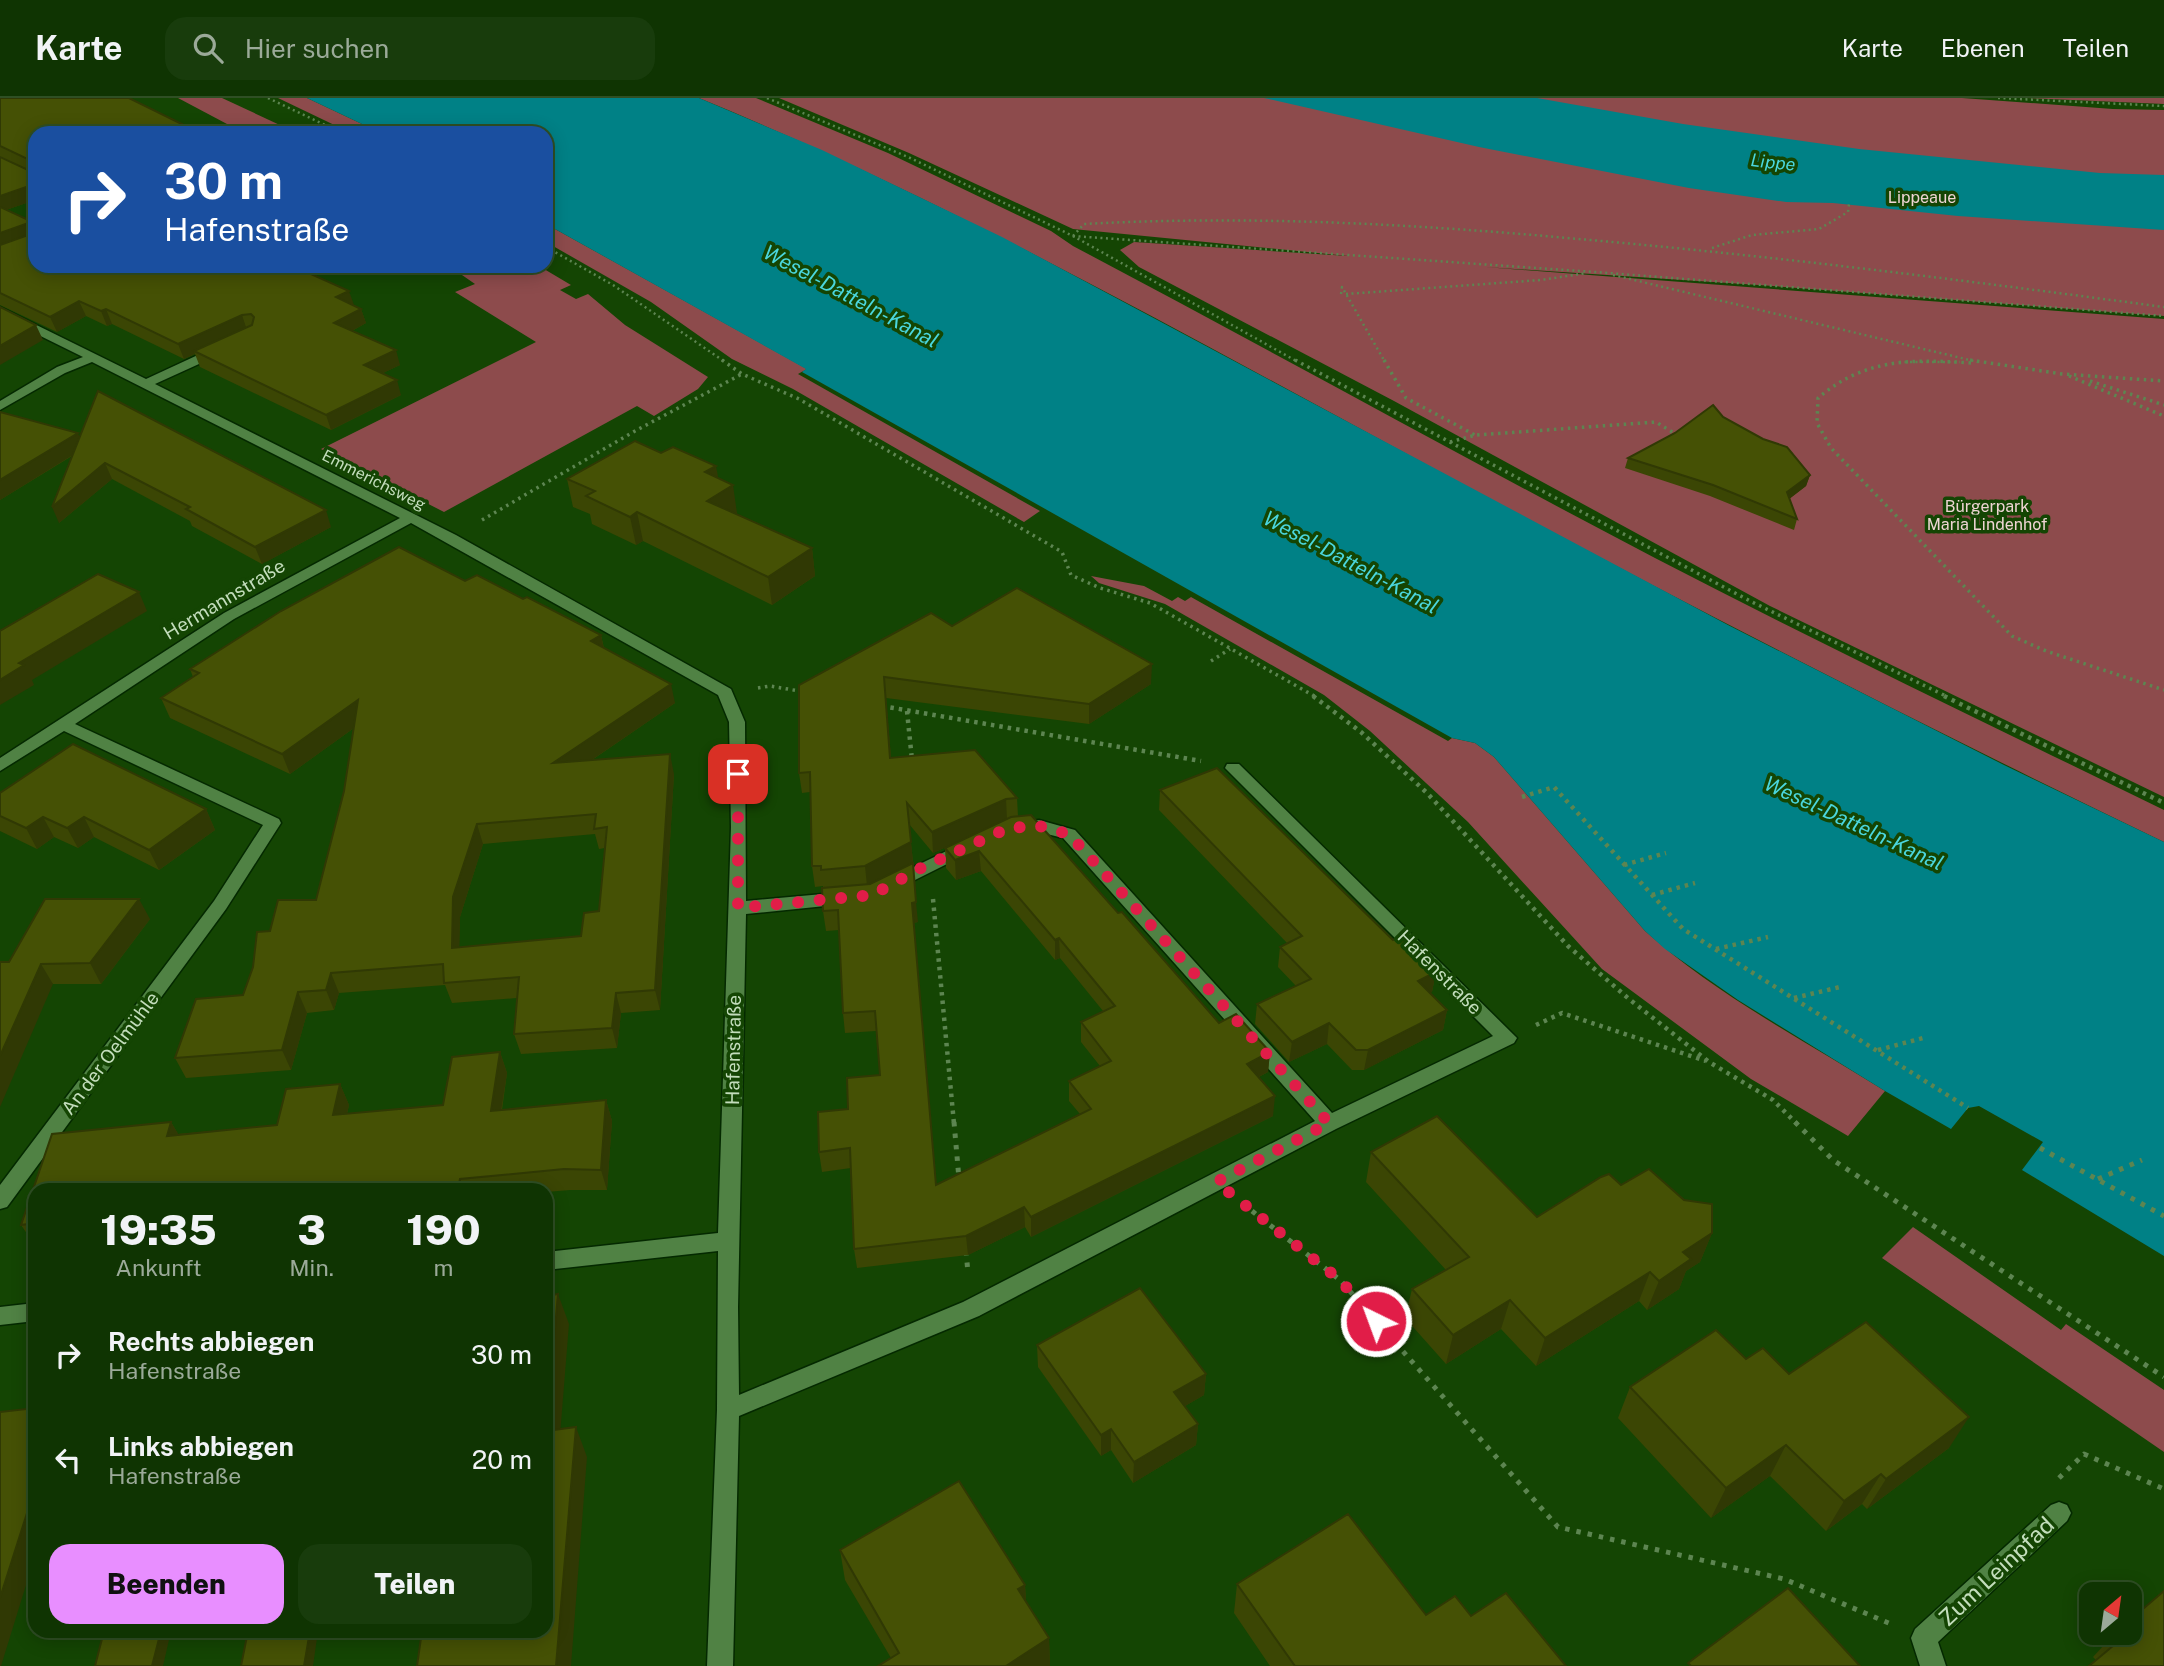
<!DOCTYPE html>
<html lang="de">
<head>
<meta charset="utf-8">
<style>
	body { margin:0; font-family:"Public Sans",sans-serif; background:#183c0c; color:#f1f3f6; height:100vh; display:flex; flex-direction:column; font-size:26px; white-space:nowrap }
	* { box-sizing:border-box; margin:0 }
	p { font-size:23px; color:#9baa99 }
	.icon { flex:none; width:38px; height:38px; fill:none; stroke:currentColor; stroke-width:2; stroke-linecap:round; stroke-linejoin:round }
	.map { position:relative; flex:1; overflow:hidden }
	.details { position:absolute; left:28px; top:1085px; width:525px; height:455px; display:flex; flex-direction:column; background:#0f3402; border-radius:21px; box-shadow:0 4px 18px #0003,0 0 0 2px #2f4f24 }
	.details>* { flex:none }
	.top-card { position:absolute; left:28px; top:28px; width:525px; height:147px; border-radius:21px; box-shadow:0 4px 18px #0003,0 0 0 2px #2f4f24; background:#1a4fa0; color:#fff; overflow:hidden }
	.needle { width:46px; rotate:29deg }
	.tools { position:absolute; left:2079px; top:1484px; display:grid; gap:14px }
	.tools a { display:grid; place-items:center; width:63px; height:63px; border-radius:14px; background:#0f3402; box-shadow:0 4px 18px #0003,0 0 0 2px #2f4f24; font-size:35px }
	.pin { position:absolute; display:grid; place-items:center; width:60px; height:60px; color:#fff; margin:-30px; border-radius:14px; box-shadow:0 4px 10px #0006 }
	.me { position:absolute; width:77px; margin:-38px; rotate:318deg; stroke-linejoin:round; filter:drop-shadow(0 0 5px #0008) }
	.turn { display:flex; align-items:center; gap:24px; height:147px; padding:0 21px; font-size:32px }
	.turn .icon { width:91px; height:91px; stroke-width:2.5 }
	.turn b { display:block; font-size:49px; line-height:60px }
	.eta { display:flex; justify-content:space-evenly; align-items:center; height:119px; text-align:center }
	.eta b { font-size:42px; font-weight:800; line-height:49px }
	.button { display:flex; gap:14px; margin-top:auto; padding:14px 21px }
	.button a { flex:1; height:80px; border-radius:21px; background:#e88eff; color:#111; font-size:28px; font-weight:800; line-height:80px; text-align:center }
	.button a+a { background:#183c0c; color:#f1f3f6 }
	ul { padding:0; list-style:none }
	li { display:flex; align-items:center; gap:21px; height:105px; padding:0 21px }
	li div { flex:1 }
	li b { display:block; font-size:26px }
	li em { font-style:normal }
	header { display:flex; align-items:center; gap:42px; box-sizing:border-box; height:98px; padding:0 35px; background:#0f3402; border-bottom:2px solid #2f4f24 }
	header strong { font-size:33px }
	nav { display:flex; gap:38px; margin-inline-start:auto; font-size:24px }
	.search { width:490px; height:63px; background:#183c0c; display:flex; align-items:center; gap:18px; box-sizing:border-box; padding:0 24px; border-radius:21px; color:#9baa99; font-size:26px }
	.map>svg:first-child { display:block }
	.green { fill:#8d4b4c }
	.water { fill:#008186 }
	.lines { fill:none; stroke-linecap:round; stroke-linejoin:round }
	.minor-casing { stroke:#042900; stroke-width:3 }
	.path-far3 { stroke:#5d8551; stroke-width:2.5; stroke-dasharray:2 3.5; stroke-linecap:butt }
	.path-far2 { stroke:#5d8551; stroke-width:3.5; stroke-dasharray:2.5 4.5; stroke-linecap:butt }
	.path-far1 { stroke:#5d8551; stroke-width:4.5; stroke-dasharray:3.5 5; stroke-linecap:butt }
	.path { stroke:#5d8551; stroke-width:5; stroke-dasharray:4.5 7; stroke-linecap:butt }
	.minor { fill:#508244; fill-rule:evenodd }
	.wall { fill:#3b4604; fill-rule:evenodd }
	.shaded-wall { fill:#303904 }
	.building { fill:#455105; stroke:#303904; stroke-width:2; fill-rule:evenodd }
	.route { stroke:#e11d48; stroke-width:12; stroke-dasharray:0 21.6 }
	.labels { text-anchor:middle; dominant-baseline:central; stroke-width:7; stroke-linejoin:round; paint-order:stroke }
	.far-park-label { font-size:16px; fill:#efd5d4; stroke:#144503 }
	.far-street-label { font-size:16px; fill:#c3ddbc; stroke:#144503 }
	.far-water-label { font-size:18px; font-style:italic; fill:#4ad6dd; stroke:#144503 }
	.street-label { font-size:19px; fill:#c3ddbc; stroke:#144503 }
	.water-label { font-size:21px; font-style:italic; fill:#4ad6dd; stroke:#144503 }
	.near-street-label { font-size:23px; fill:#c3ddbc; stroke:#144503 }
</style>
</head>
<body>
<header>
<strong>Karte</strong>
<div class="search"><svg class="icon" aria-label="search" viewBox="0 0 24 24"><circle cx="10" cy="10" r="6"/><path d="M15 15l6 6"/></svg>Hier suchen</div>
<nav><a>Karte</a><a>Ebenen</a><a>Teilen</a></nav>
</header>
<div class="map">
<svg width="2164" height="1568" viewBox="0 0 2164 1568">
	<rect width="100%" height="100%" fill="#144503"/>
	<!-- green -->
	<g class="green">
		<polygon points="178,0 222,0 297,35 244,35"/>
		<polygon points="278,0 307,0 381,35 351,35"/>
		<path d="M699,0h57l132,55 163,78 22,15c195,103 387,210 582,312 168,87 339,169 509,252v32c-253,-122 -503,-250 -750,-384 -235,-127 -467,-258 -715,-360z"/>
		<polygon points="779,0 1962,0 2113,11 2164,12 2164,218 1759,187 1485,169 2164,221 2164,699 1770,508 1394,303 1139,169 1120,152 1134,144 1348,158 1073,131 909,55"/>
		<polygon points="2026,0 2164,0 2164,6"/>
		<polygon points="546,126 807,271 798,276 1040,413 1024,424 793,291 732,261 651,204 546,144"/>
		<polygon points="449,168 539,168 571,187 560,192 576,201 588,196 625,227 708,279 698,291 654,318 637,308 444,414 321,351 536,244 455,194 475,186"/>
		<path d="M1091,478l53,10 28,15 6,-4 7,4 6,-4 257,144 4,-3 23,5 19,14 151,174c71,64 159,109 240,160l-37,45 -97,-57 -149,-110 -134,-147 -98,-91 -46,-36 -159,-91 -66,-21z"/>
		<polygon points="1913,1129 2061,1232 2066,1226 2164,1292 2164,1354 1882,1160"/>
	</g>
	<!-- water -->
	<g class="water">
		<polygon points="307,0 699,0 822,52 1002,139 1728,527 2004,667 2164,744 2164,1158 2022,1072 2043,1044 1979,1008 1968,1010 1951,1031 1885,993 1738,902 1665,851 1645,833 1494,659 1475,645 1452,640 802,274 806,271 546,126 546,35 381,35"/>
		<polygon points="1264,0 1537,0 1683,26 1859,51 2100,75 2164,77 2164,132 1958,118 1833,105 1786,104 1689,90 1479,49"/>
	</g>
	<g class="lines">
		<defs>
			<g id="minor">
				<polygon points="0,209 146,281 213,250 221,250 221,256 155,286 456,437 731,591 745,624 746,803 845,794 854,800 845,806 746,816 738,1209 739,1297 963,1204 1315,1023 1063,740 1039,734 1012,733 1010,729 1012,725 1039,722 1075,732 1332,1015 1493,938 1225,670 1227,666 1239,666 1517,940 1514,945 1336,1031 979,1218 739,1318 733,1568 707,1568 717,1312 718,1153 546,1172 546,1154 718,1135 731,729 729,624 718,597 411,425 234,521 75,626 279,721 281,725 226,811 7,1109 0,1111 0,1087 214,803 263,727 64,633 0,673 0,660 224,515 400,420 92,264 65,275 0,312 0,303 57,269 83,259 0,218"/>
				<polygon points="967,743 976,749 973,753 901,789 889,789 886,785 889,781"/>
				<polygon points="35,1205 35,1223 0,1227 0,1209"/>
				<polygon points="2059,1404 2067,1407 2071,1415 2067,1423 1938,1544 1946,1568 1920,1568 1911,1540 1915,1531 2051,1407"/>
			</g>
		</defs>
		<!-- minor casing -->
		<use href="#minor" class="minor-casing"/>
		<!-- path-far3 -->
		<g class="path-far3">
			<polyline points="268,0 342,35"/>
			<polyline points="767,0 908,59 1073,138 1298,264"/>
			<polyline points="1998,0 2164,8"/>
			<path d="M1073,138l11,-12c166,-9 330,0 495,15 196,17 390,42 585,68"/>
			<polyline points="1073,138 1595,174 2164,218"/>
			<polyline points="546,149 613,187 725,264"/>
			<polyline points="1712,150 1752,137 1819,131 1848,114 1849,106"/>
			<polyline points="1613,177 1978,264"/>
			<polyline points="1341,196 1342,189 1385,264"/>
			<polyline points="1346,196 1541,182 1587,175"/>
			<polyline points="1899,264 1960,264"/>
		</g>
		<!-- path-far2 -->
		<g class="path-far2">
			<polyline points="722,262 742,276 799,301 1062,454 1071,477 1100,490 1150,505 1316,599"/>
			<polyline points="1295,262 1752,504 1948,599"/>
			<polyline points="1384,262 1406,300 1475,337"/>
			<polyline points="1970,262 2062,276 2164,283"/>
			<path d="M1971,265c-59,-4 -106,-5 -153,35l-1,25 14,25 181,188 34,15 118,39"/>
			<polyline points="2069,278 2164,318"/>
			<polyline points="2090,283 2164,307"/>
			<polyline points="1450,344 1476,337 1656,324 1677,337"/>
			<polyline points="482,422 635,333 742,276"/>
			<polyline points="1211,563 1230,551"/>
			<polyline points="758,590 770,588 805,594"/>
		</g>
		<!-- path-far1 -->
		<g class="path-far1">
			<polyline points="1313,598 1361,634 1427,695 1568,848 1629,901 1709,964 1773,1002 1797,1026"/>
			<polyline points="1944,598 2164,705"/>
			<polyline points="882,608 1201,663"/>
			<polyline points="907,613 912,662"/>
			<polyline points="1522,699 1554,689 1683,831 1968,1010"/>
			<polyline points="1624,767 1666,755"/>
			<polyline points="1652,797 1695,785"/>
			<polyline points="933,801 954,1026"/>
			<polyline points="1716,851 1768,839"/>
			<polyline points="1794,900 1840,889"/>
			<polyline points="1536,927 1562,915 1706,963"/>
			<polyline points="1878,952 1923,940"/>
		</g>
		<!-- path -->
		<g class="path">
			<polyline points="954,1024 959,1081"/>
			<polyline points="1795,1024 1833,1062 2164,1279"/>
			<polyline points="2040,1050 2164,1118"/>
			<polyline points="2098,1081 2142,1062"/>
			<polyline points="1243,1106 1340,1182 1558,1429 1784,1481 1891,1526"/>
			<polyline points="966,1153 968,1175"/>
			<polyline points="2059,1380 2084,1356 2164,1391"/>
		</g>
		<!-- minor -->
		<use href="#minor" class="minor"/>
	</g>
	<!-- wall -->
	<g class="wall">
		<polygon points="0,0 35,35 35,102 6,112 35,125 35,168 312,169 315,178 354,207 361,211 366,225 352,233 400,267 383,275 401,297 331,332 200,269 195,256 184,261 112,226 107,228 86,218 57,234 0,207"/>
		<polygon points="0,314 80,340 331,429 262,466 192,428 190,423 112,381 59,425 72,358 0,402"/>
		<polygon points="1723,319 1810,377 1806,388 1789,401 1797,421 1794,432 1710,398 1625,370 1628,360"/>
		<polygon points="718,380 737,415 736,416 812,450 815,478 772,507 643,443 636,447 592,426 590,416 573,409 567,381"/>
		<path d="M465,483l58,18 78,36 3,13 71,55 -83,57 82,14 -14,236 -39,3 -4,35 -96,6 -7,-20 3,-36 -65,5 -7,-18 -106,8 -5,17 -27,3 -16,57 -105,8 -11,-20 68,-63 27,-64 46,-31 28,-109 10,-63 -64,46 -120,-56 -9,-20 32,-21 -3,-8zM595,736l4,15 6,-1 -6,63 -18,25 -122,11 1,-30 23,-73z"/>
		<path d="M952,528l199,58 -62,40 -203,-26 5,60 126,40 1,18 100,97 101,110 51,29 -2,20 -9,5 14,39 -242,121 -6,-10 -57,28 -111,13 -3,-19 -3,-81 -29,4 -3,-20 29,-43 32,-34 -4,-44 -31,2 -2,-20 -4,-83 -13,1 -3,-20v-25l-8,1 -3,-21 -2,-74 -8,1 -3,-20v-88zM909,726l24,29 33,-15 -21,10 1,20 10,12 25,-9 74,89 5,-2 43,53 -22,11v20l19,24 -31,15v20l11,13 -144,71 -23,-262 5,-1 -24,-50 19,-10z"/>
		<polygon points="1160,692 1393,842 1436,874 1432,894 1430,895 1447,912 1443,932 1364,972 1352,972 1327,946 1289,964 1255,926 1257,906 1296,888 1278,869 1280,849 1287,845 1159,712"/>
		<polygon points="0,695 206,711 215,732 159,772 94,739 78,750 54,739 37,751 0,733"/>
		<polygon points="150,821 101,886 53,886 9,864"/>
		<polygon points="500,954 507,975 502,1012 606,1002 612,1023 607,1092 570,1092 546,1094 546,1092 35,1092 35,1147 21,1127 52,1036 171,1024 178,1036 277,1027 286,991 340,986 349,1007 347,1016 443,1007 452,959"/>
		<polygon points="1371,1054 1537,1119 1621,1087 1712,1135 1700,1164 1686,1173 1679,1191 1647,1212 1639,1203 1536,1268 1501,1231 1446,1266 1405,1220 1412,1191 1446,1172 1366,1084"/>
		<polygon points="1037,1247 1206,1276 1204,1297 1185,1308 1198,1326 1196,1347 1133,1385 1111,1352 1101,1358 1038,1269"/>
		<polygon points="1746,1261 1789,1276 1949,1350 1867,1411 1862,1406 1826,1433 1770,1378 1711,1420 1618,1320 1630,1289"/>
		<polygon points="840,1452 1025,1487 1026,1503 1049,1540 1050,1568 878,1568 891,1560 845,1482"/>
		<polygon points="1237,1486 1426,1517 1471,1518 1566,1568 1270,1568 1234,1515"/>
		<polygon points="2115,1535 2130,1535 2164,1568 2096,1562 2093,1559"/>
	</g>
	<!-- shaded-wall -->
	<g class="shaded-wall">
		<polygon points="35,86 35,102 0,114 0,98"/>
		<polygon points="28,125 34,140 0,151 0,135"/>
		<polygon points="312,169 317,184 304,173"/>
		<polygon points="349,193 354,207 336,199"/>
		<polygon points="79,203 86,218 57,234 50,219"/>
		<polygon points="106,211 112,226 107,228 101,213"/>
		<polygon points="361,211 366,225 339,240 334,225"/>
		<polygon points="242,217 247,232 194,253 195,256 184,261 178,246"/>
		<polygon points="36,227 43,242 0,267 0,248"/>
		<polygon points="396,252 400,267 368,282 364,267"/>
		<polygon points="397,282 401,297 331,332 326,317"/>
		<polygon points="78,335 84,350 0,402 0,382"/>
		<polygon points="105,365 112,381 59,425 52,409"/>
		<polygon points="716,368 721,394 733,387 737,415 711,431 707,403 705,374"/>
		<polygon points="1810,377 1806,388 1784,405 1787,394"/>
		<polygon points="326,412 331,429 262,466 255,449"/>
		<polygon points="637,414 643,443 636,447 630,419"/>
		<polygon points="812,450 815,478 772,507 768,479"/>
		<polygon points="139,494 147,513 32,582 34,587 0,607 0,582 19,565"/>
		<polygon points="601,537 605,557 591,543"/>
		<polygon points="1152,566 1151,586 1089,626 1089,606"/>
		<polygon points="671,586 675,605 558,685 553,665"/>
		<polygon points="358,602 365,622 290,676 282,656"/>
		<polygon points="670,656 674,676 660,912 655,892"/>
		<polygon points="1006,701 1007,722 933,755 932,734"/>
		<polygon points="206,711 215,732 159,772 149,752"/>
		<polygon points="43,719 54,739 37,751 26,730"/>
		<polygon points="84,719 94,739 78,750 67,730"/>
		<polygon points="477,726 483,746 460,819 459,870 452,850 453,799"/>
		<polygon points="911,744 913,764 867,788 865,768"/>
		<polygon points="979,753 981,773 956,782 955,762"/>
		<polygon points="139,801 150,821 101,886 90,865"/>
		<polygon points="916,804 918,824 913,825 912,805"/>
		<polygon points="1059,840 1060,860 1055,862 1055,842"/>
		<polygon points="41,866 53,886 0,1009 0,958"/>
		<polygon points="1436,874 1432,894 1414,903 1418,883"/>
		<polygon points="331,875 339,895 334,912 326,892"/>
		<polygon points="298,894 307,915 291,972 282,952"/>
		<polygon points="616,895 621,915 617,950 612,930"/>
		<polygon points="1447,912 1443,932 1364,972 1368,952"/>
		<polygon points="1329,925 1327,946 1289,964 1292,944"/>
		<polygon points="500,954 507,975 498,1033 491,1013"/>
		<polygon points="1270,954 1268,974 1245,986 1247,966"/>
		<polygon points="340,986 349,1007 342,1037 333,1017"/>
		<polygon points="1275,998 1273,1018 1031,1139 1031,1119"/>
		<polygon points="606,1002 612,1023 607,1092 601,1072"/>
		<polygon points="171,1024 183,1044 167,1038"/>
		<polygon points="460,1081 465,1092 462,1092 459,1086"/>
		<polygon points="1024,1109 1025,1129 968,1157 966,1138"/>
		<polygon points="1712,1135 1700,1164 1686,1173 1679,1191 1647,1212 1659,1183 1683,1154"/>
		<polygon points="1650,1174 1639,1203 1536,1268 1545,1240"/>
		<polygon points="558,1196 569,1226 558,1362 546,1332"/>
		<polygon points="1510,1202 1501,1231 1446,1266 1453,1237"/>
		<polygon points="1206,1276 1204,1297 1173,1315 1174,1294"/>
		<polygon points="1969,1319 1949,1350 1867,1411 1886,1381"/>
		<polygon points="1198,1326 1196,1347 1133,1385 1134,1364"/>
		<polygon points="576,1329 587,1359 571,1568 556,1568"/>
		<polygon points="1111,1331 1111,1352 1101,1358 1101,1337"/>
		<polygon points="1786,1347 1770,1378 1711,1420 1726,1390"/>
		<polygon points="1881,1376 1862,1406 1826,1433 1844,1403"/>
		<polygon points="35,1390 35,1458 1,1568 0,1568 0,1500"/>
		<polygon points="1025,1487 1027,1516 1018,1491"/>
		<polygon points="161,1533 171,1533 163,1568 152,1568"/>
		<polygon points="310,1533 318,1533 313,1568 304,1568"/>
		<polygon points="1049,1540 1050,1568 1006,1568"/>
	</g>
	<!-- building -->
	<g class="building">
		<polygon points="0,0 129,0 200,35 35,35 35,86 0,98 0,59 28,72 31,72 32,63 0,48"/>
		<polygon points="0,109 35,125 35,168 310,168 312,169 304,173 349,193 336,199 361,211 334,225 396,252 364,267 397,282 326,317 194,253 252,227 254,219 251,216 242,217 178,246 106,211 101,213 79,203 50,219 0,195 0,147 31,136 32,128 28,125 0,135"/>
		<polygon points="0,209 36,227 0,248"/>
		<polygon points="98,293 326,412 255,449 186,411 190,409 105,365 52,409"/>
		<polygon points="1713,307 1723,319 1763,341 1787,349 1810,377 1787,394 1797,421 1713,387 1628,360 1675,335"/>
		<polygon points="0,314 78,335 0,382"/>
		<polygon points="635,343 661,355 673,349 716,368 705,374 733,387 707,403 812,450 768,479 637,414 630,419 586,398 595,393 567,381"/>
		<path d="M399,449l66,34 12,-6 46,24 4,-2 74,38 -10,6 80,43 -118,79 117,-9 -15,236 -39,3 -4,35 -98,6 5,-57 -75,6 -1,-19 -112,9 -5,17 -28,2 -16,58 -107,8 21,-59 47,-4 10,-28 4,-35 13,-1 8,-31h38l28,-109 14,-91 -76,54 -121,-56 38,-25 -9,-4 91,-58zM596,716l-2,15 13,-2 -8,84 -15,2 -3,23 -129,12 1,-51 24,-73z"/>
		<polygon points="98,476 139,494 19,565 24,567 0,582 0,533"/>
		<polygon points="1017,490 1152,566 1089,606 884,579 890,660 975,652 1017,700 1006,701 932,734 907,705 911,744 865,768 821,772 821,768 812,768 810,674 799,675 799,587 931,515 952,528"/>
		<polygon points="73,646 206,711 149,752 84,719 67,730 43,719 26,730 0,718 0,695"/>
		<polygon points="1217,670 1393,842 1400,839 1436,874 1418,883 1447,912 1368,952 1356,952 1329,925 1292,944 1257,906 1311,881 1280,849 1302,838 1160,692"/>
		<polygon points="1031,717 1118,815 1122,814 1219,925 1236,916 1270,954 1247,966 1275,998 1031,1119 1024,1109 966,1138 854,1151 850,1050 819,1054 818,1014 848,1011 847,980 880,977 875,913 843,915 838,812 823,813 822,790 870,786 913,765 916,804 912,805 936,1087 1091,1011 1069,983 1111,963 1081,924 1115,908 1059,840 1055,842 979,753 955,762 945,750 1011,719"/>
		<polygon points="45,801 139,801 90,865 41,866 0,958 0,864 9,864"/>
		<polygon points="500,954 491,1013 606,1002 601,1072 564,1071 460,1081 459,1086 425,1086 362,1092 35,1092 35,1125 21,1127 52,1036 171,1024 167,1038 277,1027 286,991 340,986 333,1017 443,1007 452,959"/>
		<polygon points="1437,1018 1537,1119 1601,1079 1609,1076 1621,1087 1649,1071 1684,1102 1712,1106 1712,1135 1683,1154 1691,1161 1659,1183 1650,1174 1545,1240 1510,1202 1453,1237 1412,1191 1469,1159 1371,1054"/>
		<polygon points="1140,1190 1206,1276 1174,1294 1198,1326 1134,1364 1111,1331 1101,1337 1037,1247"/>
		<polygon points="558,1196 546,1332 546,1198"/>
		<polygon points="1866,1224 1969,1319 1886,1381 1881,1376 1844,1403 1786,1347 1726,1390 1630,1289 1716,1232 1746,1261 1763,1250 1789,1276"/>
		<polygon points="35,1310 35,1390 0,1500 0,1314"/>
		<polygon points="576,1329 556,1568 417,1568 422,1533 546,1533 546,1333"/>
		<polygon points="959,1383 1025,1487 1018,1491 1049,1540 1006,1568 878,1568 899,1555 840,1452"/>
		<polygon points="1348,1416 1426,1517 1455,1498 1471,1518 1506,1495 1566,1568 1295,1568 1237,1486"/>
		<polygon points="1788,1490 1860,1568 1691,1568 1688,1565"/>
		<polygon points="2164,1493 2164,1568 2089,1568 2126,1537 2124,1535 2130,1535 2130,1522"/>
		<polygon points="104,1533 161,1533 152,1568 95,1568"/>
		<polygon points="248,1533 310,1533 304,1568 241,1568"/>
	</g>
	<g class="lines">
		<!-- route -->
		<polyline class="route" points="738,676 738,810 872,797 923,769 1008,730 1039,728 1069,736 1329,1025 1216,1084 1340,1182 1376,1223"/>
	</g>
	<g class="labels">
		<!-- far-park labels -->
		<g class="far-park-label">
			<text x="1922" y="99">Lippeaue</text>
			<text x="1987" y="408">Bürgerpark<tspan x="1987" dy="18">Maria Lindenhof</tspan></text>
		</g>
		<!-- far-street labels -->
		<g class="far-street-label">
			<text transform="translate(374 382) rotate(27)">Emmerichsweg</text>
		</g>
		<!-- far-water labels -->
		<g class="far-water-label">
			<text transform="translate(1773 64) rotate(6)">Lippe</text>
		</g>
		<!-- street labels -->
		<g class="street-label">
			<text transform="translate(224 501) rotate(-31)">Hermannstraße</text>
			<text transform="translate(1440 874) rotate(45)">Hafenstraße</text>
			<text transform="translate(733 952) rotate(-89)">Hafenstraße</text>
			<text transform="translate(110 955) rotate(-53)">An der Oelmühle</text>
		</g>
		<!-- water labels -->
		<g class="water-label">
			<text transform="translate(851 198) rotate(28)">Wesel-Datteln-Kanal</text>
			<text transform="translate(1351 464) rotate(28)">Wesel-Datteln-Kanal</text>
			<text transform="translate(1854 725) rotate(25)">Wesel-Datteln-Kanal</text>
		</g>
		<!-- near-street labels -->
		<g class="near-street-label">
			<text transform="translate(1996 1473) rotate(-43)">Zum Leinpfad</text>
		</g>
	</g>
</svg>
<div class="tools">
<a><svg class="needle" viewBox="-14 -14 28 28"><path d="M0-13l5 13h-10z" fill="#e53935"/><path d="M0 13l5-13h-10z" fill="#9baa99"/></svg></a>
</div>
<div class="pin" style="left:738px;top:676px;background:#d93025"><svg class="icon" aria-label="arrive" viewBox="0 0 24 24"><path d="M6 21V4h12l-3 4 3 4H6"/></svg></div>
<svg class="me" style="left:1376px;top:1223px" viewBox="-20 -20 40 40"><circle r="17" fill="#e11d48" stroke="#fff" stroke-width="3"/><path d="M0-11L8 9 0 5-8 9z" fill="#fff"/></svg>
<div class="top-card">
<div class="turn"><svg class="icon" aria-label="right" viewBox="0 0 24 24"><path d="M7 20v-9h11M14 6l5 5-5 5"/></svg><div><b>30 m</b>Hafenstraße</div></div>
</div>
<section class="details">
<div class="eta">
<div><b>19:35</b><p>Ankunft</p></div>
<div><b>3</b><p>Min.</p></div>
<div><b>190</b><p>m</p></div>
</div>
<ul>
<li><svg class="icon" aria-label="right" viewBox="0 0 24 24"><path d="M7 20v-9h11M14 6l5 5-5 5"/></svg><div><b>Rechts abbiegen</b><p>Hafenstraße</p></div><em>30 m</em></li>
<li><svg class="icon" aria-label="left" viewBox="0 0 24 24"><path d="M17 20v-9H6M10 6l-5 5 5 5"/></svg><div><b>Links abbiegen</b><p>Hafenstraße</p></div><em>20 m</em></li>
</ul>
<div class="button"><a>Beenden</a><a>Teilen</a></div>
</section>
</div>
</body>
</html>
